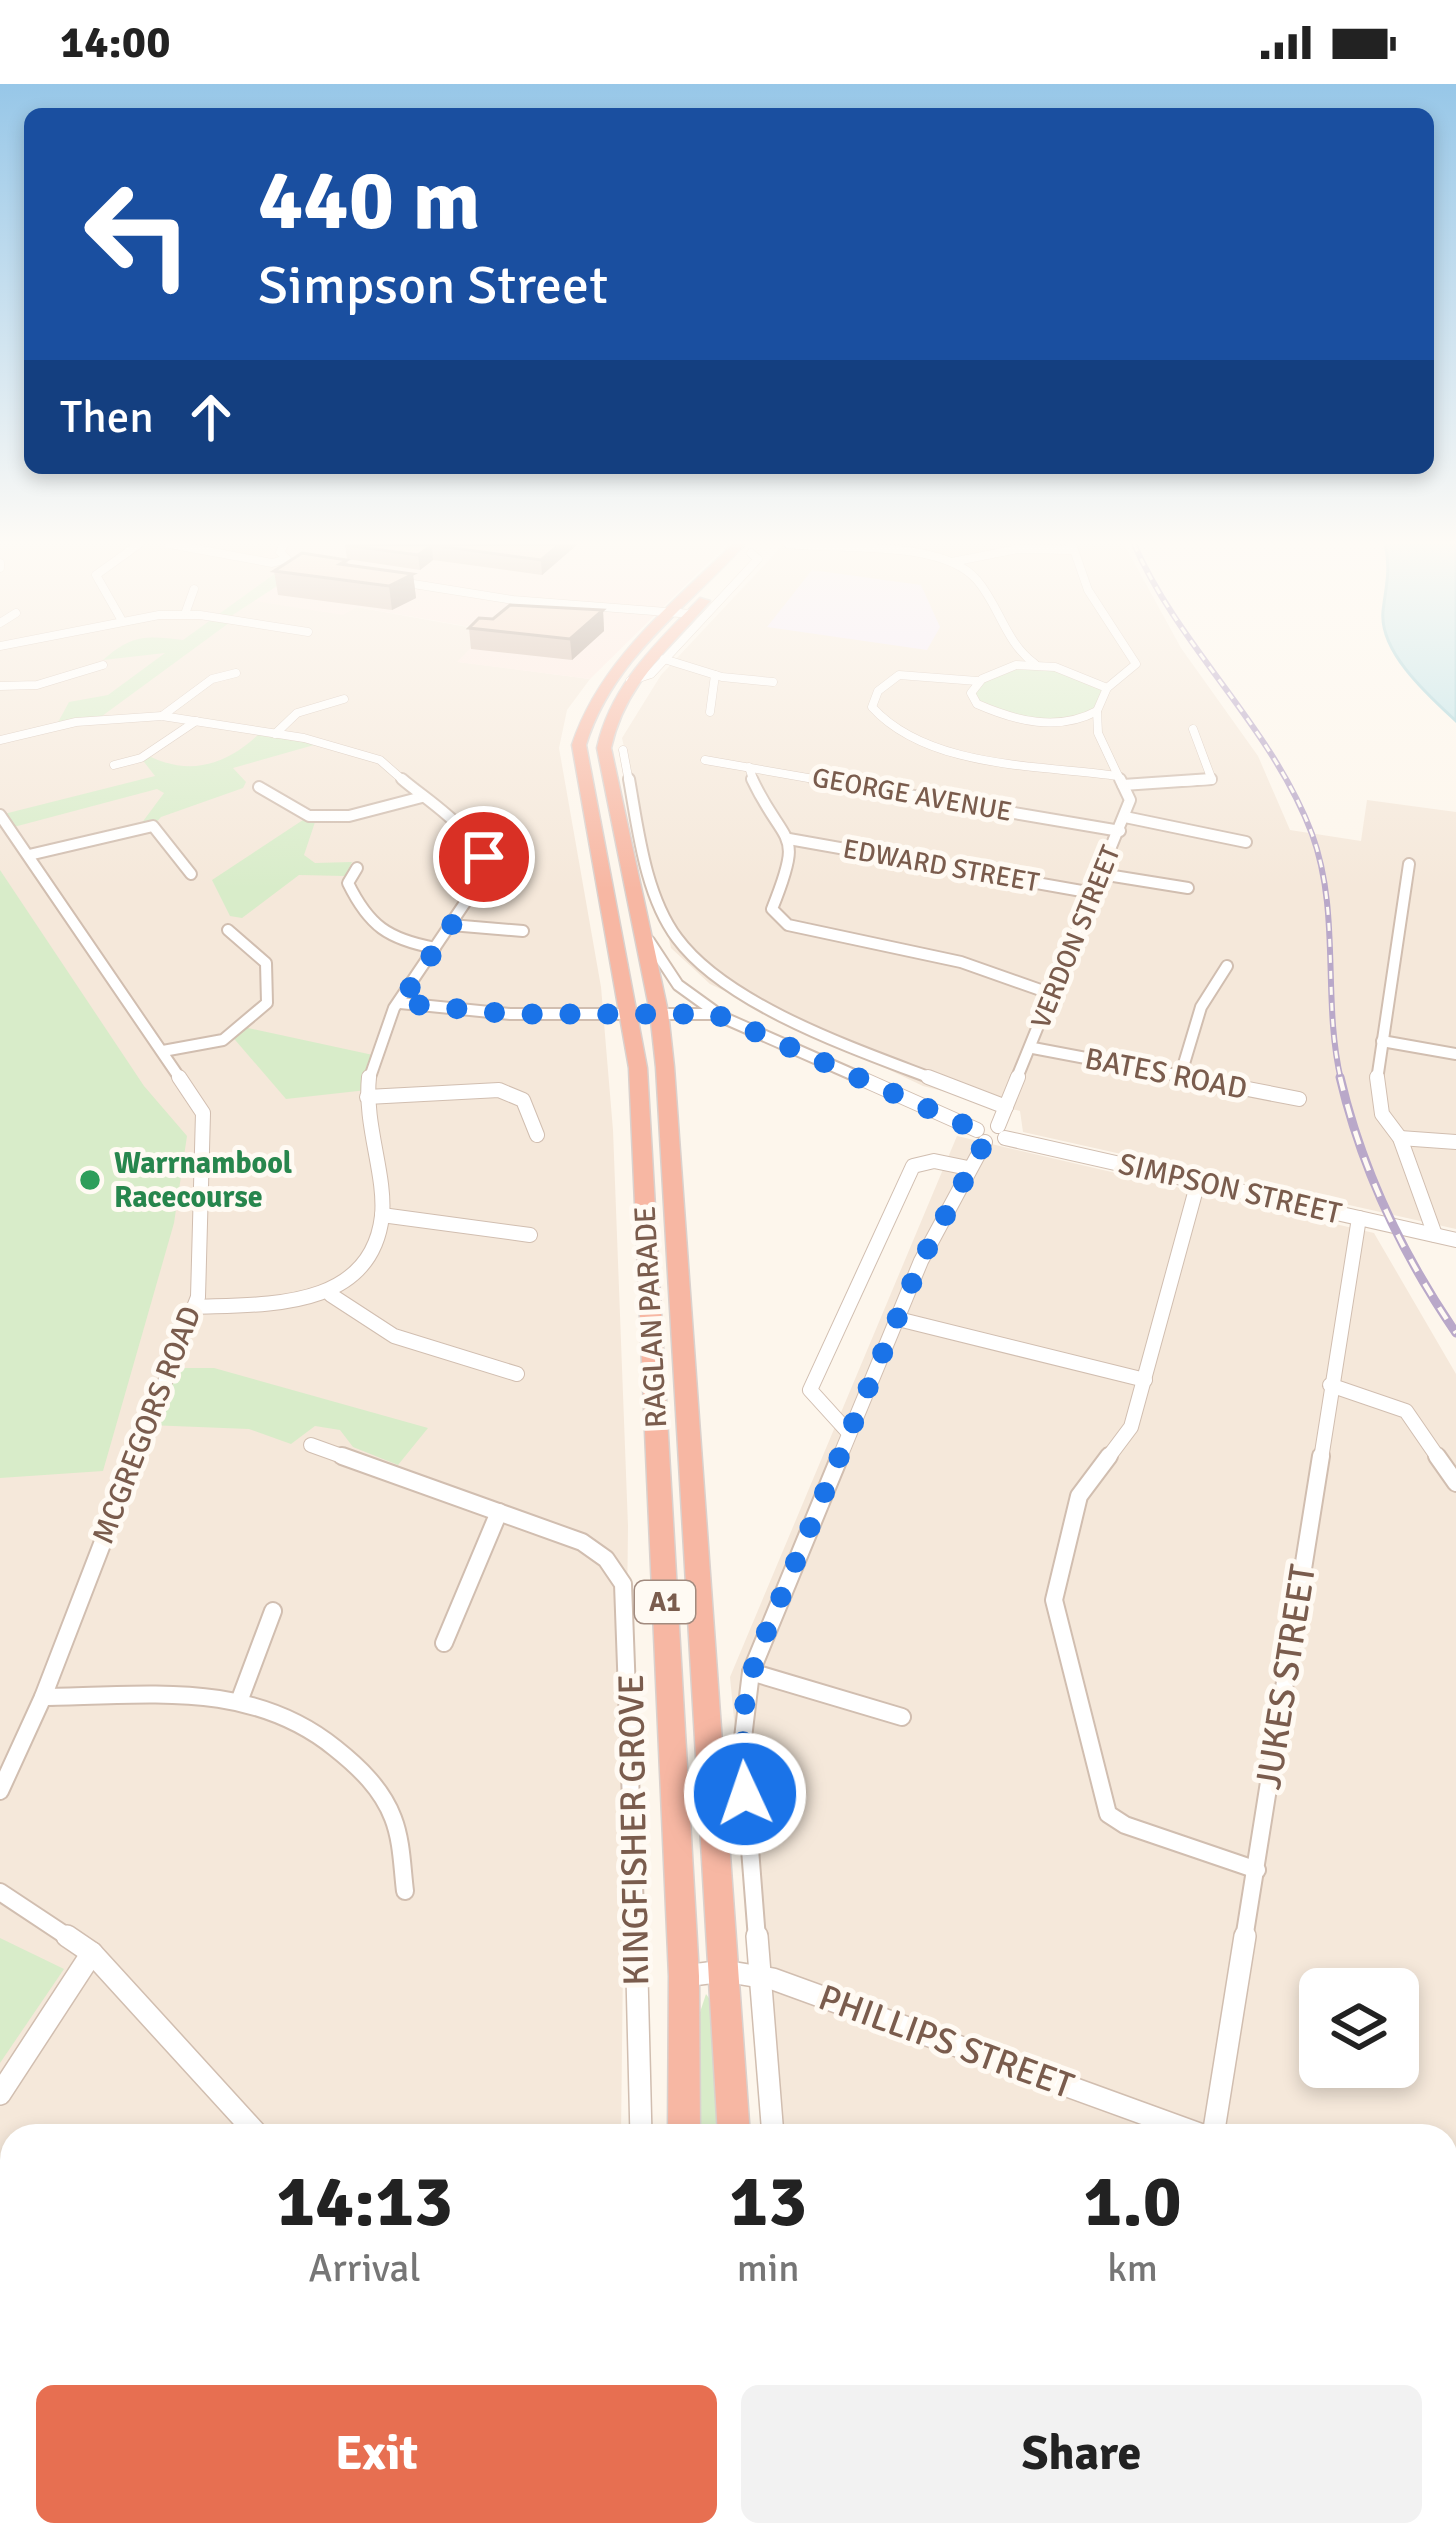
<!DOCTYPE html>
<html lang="en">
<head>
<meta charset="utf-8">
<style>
	body { margin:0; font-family:Signika,sans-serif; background:#f2f2f2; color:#222; height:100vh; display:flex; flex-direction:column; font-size:45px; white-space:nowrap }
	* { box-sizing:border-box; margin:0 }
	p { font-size:39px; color:#767676 }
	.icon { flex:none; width:66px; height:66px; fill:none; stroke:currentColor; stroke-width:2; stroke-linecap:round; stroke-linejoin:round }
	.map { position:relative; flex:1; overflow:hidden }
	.panel { position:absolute; left:0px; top:2040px; width:1458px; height:423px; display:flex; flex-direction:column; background:#fff; border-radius:36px 36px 0 0; box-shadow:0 6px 18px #0003 }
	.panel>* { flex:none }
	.top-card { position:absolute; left:24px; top:24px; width:1410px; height:366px; border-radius:18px; box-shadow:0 6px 18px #0003; background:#1a4fa0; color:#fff; overflow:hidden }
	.tools { position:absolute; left:1299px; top:1884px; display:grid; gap:24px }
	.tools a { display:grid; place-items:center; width:120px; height:120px; border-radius:18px; background:#fff; box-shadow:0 6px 18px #0003; font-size:60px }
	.pin { position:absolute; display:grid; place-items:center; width:102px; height:102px; color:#fff; margin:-51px; border:6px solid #fff; border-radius:50%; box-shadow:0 3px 12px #0007 }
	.me { position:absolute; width:132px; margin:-66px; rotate:357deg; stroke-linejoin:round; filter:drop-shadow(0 0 9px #0008) }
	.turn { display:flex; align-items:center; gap:42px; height:252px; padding:0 36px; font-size:54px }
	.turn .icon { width:156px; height:156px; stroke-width:2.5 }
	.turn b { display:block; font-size:84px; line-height:102px }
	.then { display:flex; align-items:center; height:114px; padding:0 36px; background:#0003; gap:24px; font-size:45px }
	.eta { display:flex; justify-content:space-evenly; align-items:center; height:204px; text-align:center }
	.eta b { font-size:72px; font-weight:700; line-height:84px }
	.button { display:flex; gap:24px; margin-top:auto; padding:24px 36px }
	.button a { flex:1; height:138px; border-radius:18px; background:#e76f51; color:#fff; font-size:48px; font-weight:700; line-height:138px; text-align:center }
	.button a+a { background:#f2f2f2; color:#222 }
	.status { display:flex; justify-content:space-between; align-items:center; height:84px; padding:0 60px; background:#fff; direction:ltr }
	.status svg { height:33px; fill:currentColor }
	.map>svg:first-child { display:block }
	.residential { fill:#f5e8da; fill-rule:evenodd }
	.commercial { fill:#fde8e0 }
	.education { fill:#f3e8fa }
	.green { fill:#d8ecc9 }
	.water { fill:#bfe3e8; stroke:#a5d3da; stroke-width:3 }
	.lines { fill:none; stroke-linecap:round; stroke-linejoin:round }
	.minor-far4-casing { stroke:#d1beb0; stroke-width:9 }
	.minor-far3-casing { stroke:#d1beb0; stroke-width:14 }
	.minor-far2-casing { stroke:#d1beb0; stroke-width:16 }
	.minor-far1-casing { stroke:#d1beb0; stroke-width:20 }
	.minor-casing { stroke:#d1beb0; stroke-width:24 }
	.highway-casing { stroke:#dad1cd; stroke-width:3 }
	.minor-far4 { stroke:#fff; stroke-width:8 }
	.minor-far3 { stroke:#fff; stroke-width:10 }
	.minor-far2 { stroke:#fff; stroke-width:14 }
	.minor-far1 { stroke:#fff; stroke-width:16 }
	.minor { stroke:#fff; stroke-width:21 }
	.highway { fill:#f7b7a3; fill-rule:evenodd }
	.rail-far1-casing { stroke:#b9a8c9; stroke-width:6 }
	.rail-casing { stroke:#b9a8c9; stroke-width:9 }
	.rail-far1 { stroke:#fffaf3; stroke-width:3; stroke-dasharray:8; stroke-linecap:butt }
	.rail { stroke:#fffaf3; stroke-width:4.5; stroke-dasharray:14; stroke-linecap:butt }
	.wall { fill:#d1b7a8 }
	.shaded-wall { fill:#aa9588 }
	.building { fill:#f3d5c3; stroke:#aa9588; stroke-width:3 }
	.route { stroke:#1a73e8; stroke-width:21; stroke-dasharray:0 37.8 }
	.leisure-dot { fill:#2e9e5b; stroke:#fffaf3; stroke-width:4.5 }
	.labels { text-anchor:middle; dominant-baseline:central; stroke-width:10; stroke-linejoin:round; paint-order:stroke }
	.far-street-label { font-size:27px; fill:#7a5c4d; stroke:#fffaf3 }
	.shield { fill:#fffaf3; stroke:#a28b7f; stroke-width:3 }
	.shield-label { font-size:27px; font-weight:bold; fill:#7a5c4d }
	.street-label { font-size:30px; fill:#7a5c4d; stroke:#fffaf3 }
	.leisure-label { font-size:30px; font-weight:bold; fill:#27864d; stroke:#fffaf3; text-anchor:start }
	.near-street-label { font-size:36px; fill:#7a5c4d; stroke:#fffaf3 }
</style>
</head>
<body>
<div class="status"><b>14:00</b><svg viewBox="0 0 49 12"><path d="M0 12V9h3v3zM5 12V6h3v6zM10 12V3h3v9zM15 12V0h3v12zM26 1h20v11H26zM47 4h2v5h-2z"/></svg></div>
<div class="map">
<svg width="1456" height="2462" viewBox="0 0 1456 2462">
	<rect width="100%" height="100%" fill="#fdf6ec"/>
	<!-- residential -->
	<g class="residential">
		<polygon points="0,460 280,460 254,477 298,485 356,523 490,547 459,578 590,595 567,626 559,664 601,903 613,1046 628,1442 621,2052 12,2052 12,2451 604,2451 603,2462 0,2462"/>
		<polygon points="784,460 1124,460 1181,564 1258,672 1290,746 1361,757 1367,716 1456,728 1456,1145 1023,1048 1020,1027 923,1002 710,900 671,864 622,654 661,591"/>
		<path d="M957,1052l417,97 82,141v1172h-642l-1,-11h633v-399h-672l-44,-459zM1320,1905h78v78h-78z"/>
	</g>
	<!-- commercial -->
	<polygon class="commercial" points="280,460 727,460 590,595 457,578 488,546 357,523 343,531 254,517 296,485 252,479"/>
	<!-- education -->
	<polygon class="education" points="812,486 921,501 940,543 927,566 767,543"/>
	<!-- green -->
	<g class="green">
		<path d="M291,478l17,4 -80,52 5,2 -135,99 -42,7 13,-24 39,-7 57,-42 -62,7c28,-25 43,-25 80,-20z"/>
		<path d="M1002,583l65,3 40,18 -10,23c-45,14 -76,9 -120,-7l-6,-11 15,-20z"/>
		<path d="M261,648l60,11 -88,25 13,14 -3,6 -82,29 -8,9 -12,-2 23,-31 -7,-4 -147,39 -10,-13 155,-39 -14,-18 6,-3c43,22 80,10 114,-23z"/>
		<polygon points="309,732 317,732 304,771 315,779 352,778 345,792 299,791 242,834 230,832 212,796"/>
		<polygon points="0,786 144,1002 187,1052 174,1139 103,1387 0,1394"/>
		<polygon points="239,942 373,971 367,1006 286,1015 230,950"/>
		<polygon points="170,1284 214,1284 428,1344 398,1381 353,1363 340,1346 315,1342 291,1360 249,1345 148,1341"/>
		<polygon points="0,1854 64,1885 0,1979"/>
		<polygon points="706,1910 711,1917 734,2052 685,2052 684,1977"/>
	</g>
	<!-- water -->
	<path class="water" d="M1385,460h71v177c-27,-25 -77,-69 -73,-110 3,-26 8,-40 2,-67z"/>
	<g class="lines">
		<defs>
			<g id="minor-far4">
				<polyline points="169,460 272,479 287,475 280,468 284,460"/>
				<path d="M788,460c51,6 154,-5 189,36 23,27 28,62 58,84"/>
				<polyline points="1072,460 1088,506 1136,580 1107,604"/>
				<polyline points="952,478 1018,465 1073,466"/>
				<polyline points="0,479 0,484"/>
				<polyline points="401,498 513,516 692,530"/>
				<polyline points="185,530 194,505"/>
				<polyline points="121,535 96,491 139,460"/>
				<polyline points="0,539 16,529"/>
				<polyline points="0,562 159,531 200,531 308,548"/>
				<polyline points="664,575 722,593 773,598"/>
				<path d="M1016,581l39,2 52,21 -10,23c-39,21 -81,10 -120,-7l-6,-11 11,-14z"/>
				<polyline points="630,597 651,590 758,475 751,469"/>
				<path d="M977,597l-78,-6 -21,16 -6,16c56,62 169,58 246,69"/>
				<polyline points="0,602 37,601 103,581"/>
				<polyline points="1097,627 1098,649 1121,698"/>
				<polyline points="710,628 715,591"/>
				<polyline points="162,632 212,595 236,589"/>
				<polyline points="275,650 297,629 344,615"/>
				<polyline points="0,656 76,638 162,632 304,654 380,676 405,698"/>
				<polyline points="623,666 629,698"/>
				<polyline points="705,676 831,698"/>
				<polyline points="114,681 141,674 196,637"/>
				<polyline points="749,683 754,698"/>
				<polyline points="1183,698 1212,696 1193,645"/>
			</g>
			<g id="minor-far3">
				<path d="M629,695c9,50 16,116 48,159 50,68 181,112 259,142"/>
				<path d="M752,695c33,70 53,48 20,130l16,16 173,37 88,31"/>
				<polyline points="814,695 1120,747"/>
				<polyline points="1123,701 1211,695"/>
				<polyline points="259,703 309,732 349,732 422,713"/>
				<polyline points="0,731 181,996"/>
				<polyline points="1125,733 1246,758"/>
				<polyline points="789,755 1093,809"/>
				<polyline points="29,771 153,742 191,790"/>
				<path d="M357,784l-9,15c21,43 40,56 87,65"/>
				<polyline points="1101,790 1188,804"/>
				<polyline points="451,841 523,847"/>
				<polyline points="649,857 678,901 714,927"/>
				<polyline points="400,919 510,930 715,930 865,996"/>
				<polyline points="1382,957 1456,970"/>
				<polyline points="1033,964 1202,996"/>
				<polyline points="163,967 223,956 267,919 266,879 228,846"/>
				<polyline points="1180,993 1201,923 1227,882"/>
				<path d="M369,996l25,-72 89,-132c2,-42 -52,-72 -81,-97"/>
				<polyline points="1016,996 1130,716 1120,695"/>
				<polyline points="1377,996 1409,780"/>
			</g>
			<g id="minor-far2">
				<polyline points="858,993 977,1046"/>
				<polyline points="928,993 1006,1023"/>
				<polyline points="1186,993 1299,1015"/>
				<polyline points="1377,993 1382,1030 1400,1054 1435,1151"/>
				<polyline points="367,1013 499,1006 523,1016 537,1051"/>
				<polyline points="998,1042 1018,993"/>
				<polyline points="1005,1054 1456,1156"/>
				<polyline points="1400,1054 1456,1058"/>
				<polyline points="382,1131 530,1151"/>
				<polyline points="331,1211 394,1252 517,1290"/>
				<path d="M194,1223c70,-3 177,4 188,-91 4,-41 -18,-91 -13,-139"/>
				<polyline points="898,1235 1145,1296"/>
				<polyline points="1330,1301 1406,1327 1439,1375"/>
				<polyline points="849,1349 810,1306 913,1082 934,1077 968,1084"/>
				<polyline points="311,1361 350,1375"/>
				<polyline points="135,1375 198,1213 203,1029 179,993"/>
				<polyline points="839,1375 921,1177 985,1058"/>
				<polyline points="1107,1375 1131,1343 1198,1098"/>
				<polyline points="1321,1375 1359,1134"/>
			</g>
			<g id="minor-far1">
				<polyline points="342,1372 582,1458 606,1475 623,1500 636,1855"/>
				<polyline points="1109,1372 1079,1412 1054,1516 1108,1730 1125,1741 1257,1786"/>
				<polyline points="1437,1372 1456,1399"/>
				<polyline points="444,1559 499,1428"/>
				<polyline points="751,1588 902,1633"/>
				<path d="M43,1613c102,-1 207,-18 292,51 24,19 47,41 58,70 9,23 9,49 12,73"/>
				<polyline points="240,1615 273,1527"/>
				<polyline points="0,1707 43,1613 136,1372"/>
				<polyline points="0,1808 71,1855"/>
				<polyline points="757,1855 742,1662 751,1588 840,1372"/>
				<polyline points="1244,1855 1321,1372"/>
			</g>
			<g id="minor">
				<polyline points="67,1852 92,1869 259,2052"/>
				<polyline points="636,1852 641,2052"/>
				<polyline points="757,1852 773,2052"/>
				<polyline points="684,1892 724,1887 773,1895 1205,2052"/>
				<polyline points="0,2010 92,1869"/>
				<polyline points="1213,2052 1245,1852"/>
				<polyline points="1446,2235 1456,2229"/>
				<polyline points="602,2451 609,2462"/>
				<polyline points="1405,2451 1405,2462"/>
				<polyline points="308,2462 313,2451"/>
				<polyline points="1096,2462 1110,2451"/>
			</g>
			<g id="highway">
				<path d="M733,460h12c-59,65 -132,114 -159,201l61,323 52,908 1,160h-32l1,-160 -40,-908 -57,-323c28,-85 99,-140 161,-201z"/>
				<path d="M700,514l10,3c-41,48 -85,83 -99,147l57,264 6,55 76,1069h-32l-62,-1069 -6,-55 -53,-264c14,-64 59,-104 103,-150z"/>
				<polygon points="665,2451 701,2451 699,2462 663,2462"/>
				<polygon points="739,2451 775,2451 776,2462 740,2462"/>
			</g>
		</defs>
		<!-- minor-far4 casing -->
		<use href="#minor-far4" class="minor-far4-casing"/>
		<!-- minor-far3 casing -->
		<use href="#minor-far3" class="minor-far3-casing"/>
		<!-- minor-far2 casing -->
		<use href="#minor-far2" class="minor-far2-casing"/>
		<!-- minor-far1 casing -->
		<use href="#minor-far1" class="minor-far1-casing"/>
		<!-- minor casing -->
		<use href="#minor" class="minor-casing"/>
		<!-- highway casing -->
		<use href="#highway" class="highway-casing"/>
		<!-- minor-far4 -->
		<use href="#minor-far4" class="minor-far4"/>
		<!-- minor-far3 -->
		<use href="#minor-far3" class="minor-far3"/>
		<!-- minor-far2 -->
		<use href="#minor-far2" class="minor-far2"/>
		<!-- minor-far1 -->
		<use href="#minor-far1" class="minor-far1"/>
		<!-- minor -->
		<use href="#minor" class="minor"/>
		<!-- highway -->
		<use href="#highway" class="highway"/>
		<defs>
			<path id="rail-far1" d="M1134,460c46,105 138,183 178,290 29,79 10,166 29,246"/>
			<path id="rail" d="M1340,993c22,94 62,177 116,256"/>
		</defs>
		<!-- rail-far1 casing -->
		<use href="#rail-far1" class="rail-far1-casing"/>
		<!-- rail casing -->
		<use href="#rail" class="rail-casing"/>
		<!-- rail-far1 -->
		<use href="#rail-far1" class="rail-far1"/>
		<!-- rail -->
		<use href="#rail" class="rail"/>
	</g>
	<!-- wall -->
	<g class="wall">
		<polygon points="578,460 542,491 433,476 420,486 347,475 345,461"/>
		<polygon points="347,476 348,481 413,490 416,514 392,526 278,511 274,487"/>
		<polygon points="603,526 604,547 572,576 471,565 469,544 493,535"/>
	</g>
	<!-- shaded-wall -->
	<g class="shaded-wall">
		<polygon points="560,460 578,460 542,491 541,476"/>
		<polygon points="432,461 433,476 420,486 418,471"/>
		<polygon points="413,490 416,514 392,526 389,502"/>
		<polygon points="603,526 604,547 572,576 570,555"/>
	</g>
	<!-- building -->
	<g class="building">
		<polygon points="560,460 541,476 432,461 418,471 345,461"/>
		<polygon points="302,469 347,476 340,480 413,490 389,502 274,487"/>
		<polygon points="510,521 603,526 570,555 469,544 479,534 493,535"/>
	</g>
	<!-- sky -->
	<linearGradient id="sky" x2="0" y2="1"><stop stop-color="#97c7e8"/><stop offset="0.57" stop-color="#fefbf6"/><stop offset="1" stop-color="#fefbf6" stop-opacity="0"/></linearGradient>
	<rect width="1456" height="805" fill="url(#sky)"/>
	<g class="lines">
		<!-- route -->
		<polyline class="route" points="484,773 474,807 400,919 510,930 715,930 976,1046 985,1058 921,1177 756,1573 742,1632 745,1710"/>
	</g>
	<!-- markers -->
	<circle class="leisure-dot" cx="90" cy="1096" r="12"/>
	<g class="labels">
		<!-- far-street labels -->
		<g class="far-street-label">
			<text transform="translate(912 711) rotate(10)">GEORGE AVENUE</text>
			<text transform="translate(941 782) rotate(10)">EDWARD STREET</text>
			<text transform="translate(1076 853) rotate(-68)">VERDON STREET</text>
		</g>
		<!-- shield labels -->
		<rect class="shield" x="635" y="1497" width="60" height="42" rx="9"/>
		<g class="shield-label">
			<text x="665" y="1518">A1</text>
		</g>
		<!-- street labels -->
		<g class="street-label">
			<text transform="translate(1166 990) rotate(11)">BATES ROAD</text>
			<text transform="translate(1230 1105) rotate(13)">SIMPSON STREET</text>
			<text transform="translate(651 1233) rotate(-93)">RAGLAN PARADE</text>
			<text transform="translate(147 1341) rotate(-69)">MCGREGORS ROAD</text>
		</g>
		<!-- leisure labels -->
		<g class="leisure-label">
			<text x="114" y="1079">Warrnambool<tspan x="114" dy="34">Racecourse</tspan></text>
		</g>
		<!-- near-street labels -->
		<g class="near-street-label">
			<text transform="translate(1286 1593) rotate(-81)">JUKES STREET</text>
			<text transform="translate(634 1746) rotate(-91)">KINGFISHER GROVE</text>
			<text transform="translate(946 1958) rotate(20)">PHILLIPS STREET</text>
		</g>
	</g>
</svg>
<div class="tools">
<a><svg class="icon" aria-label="layers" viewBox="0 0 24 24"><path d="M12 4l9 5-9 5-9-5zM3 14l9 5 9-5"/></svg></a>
</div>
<div class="pin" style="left:484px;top:773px;background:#d93025"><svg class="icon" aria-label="arrive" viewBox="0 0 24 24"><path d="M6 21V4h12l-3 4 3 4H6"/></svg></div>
<svg class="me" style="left:745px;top:1710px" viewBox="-20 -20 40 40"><circle r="17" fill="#1a73e8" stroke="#fff" stroke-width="3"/><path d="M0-11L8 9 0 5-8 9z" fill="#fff"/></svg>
<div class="top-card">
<div class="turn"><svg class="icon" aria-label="left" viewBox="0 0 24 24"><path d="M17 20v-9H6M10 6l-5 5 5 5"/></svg><div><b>440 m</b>Simpson Street</div></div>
<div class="then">Then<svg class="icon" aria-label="ahead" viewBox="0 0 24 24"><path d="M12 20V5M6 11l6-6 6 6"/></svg></div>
</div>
<section class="panel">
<div class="eta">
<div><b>14:13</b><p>Arrival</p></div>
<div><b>13</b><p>min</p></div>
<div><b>1.0</b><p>km</p></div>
</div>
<div class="button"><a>Exit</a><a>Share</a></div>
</section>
</div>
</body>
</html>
